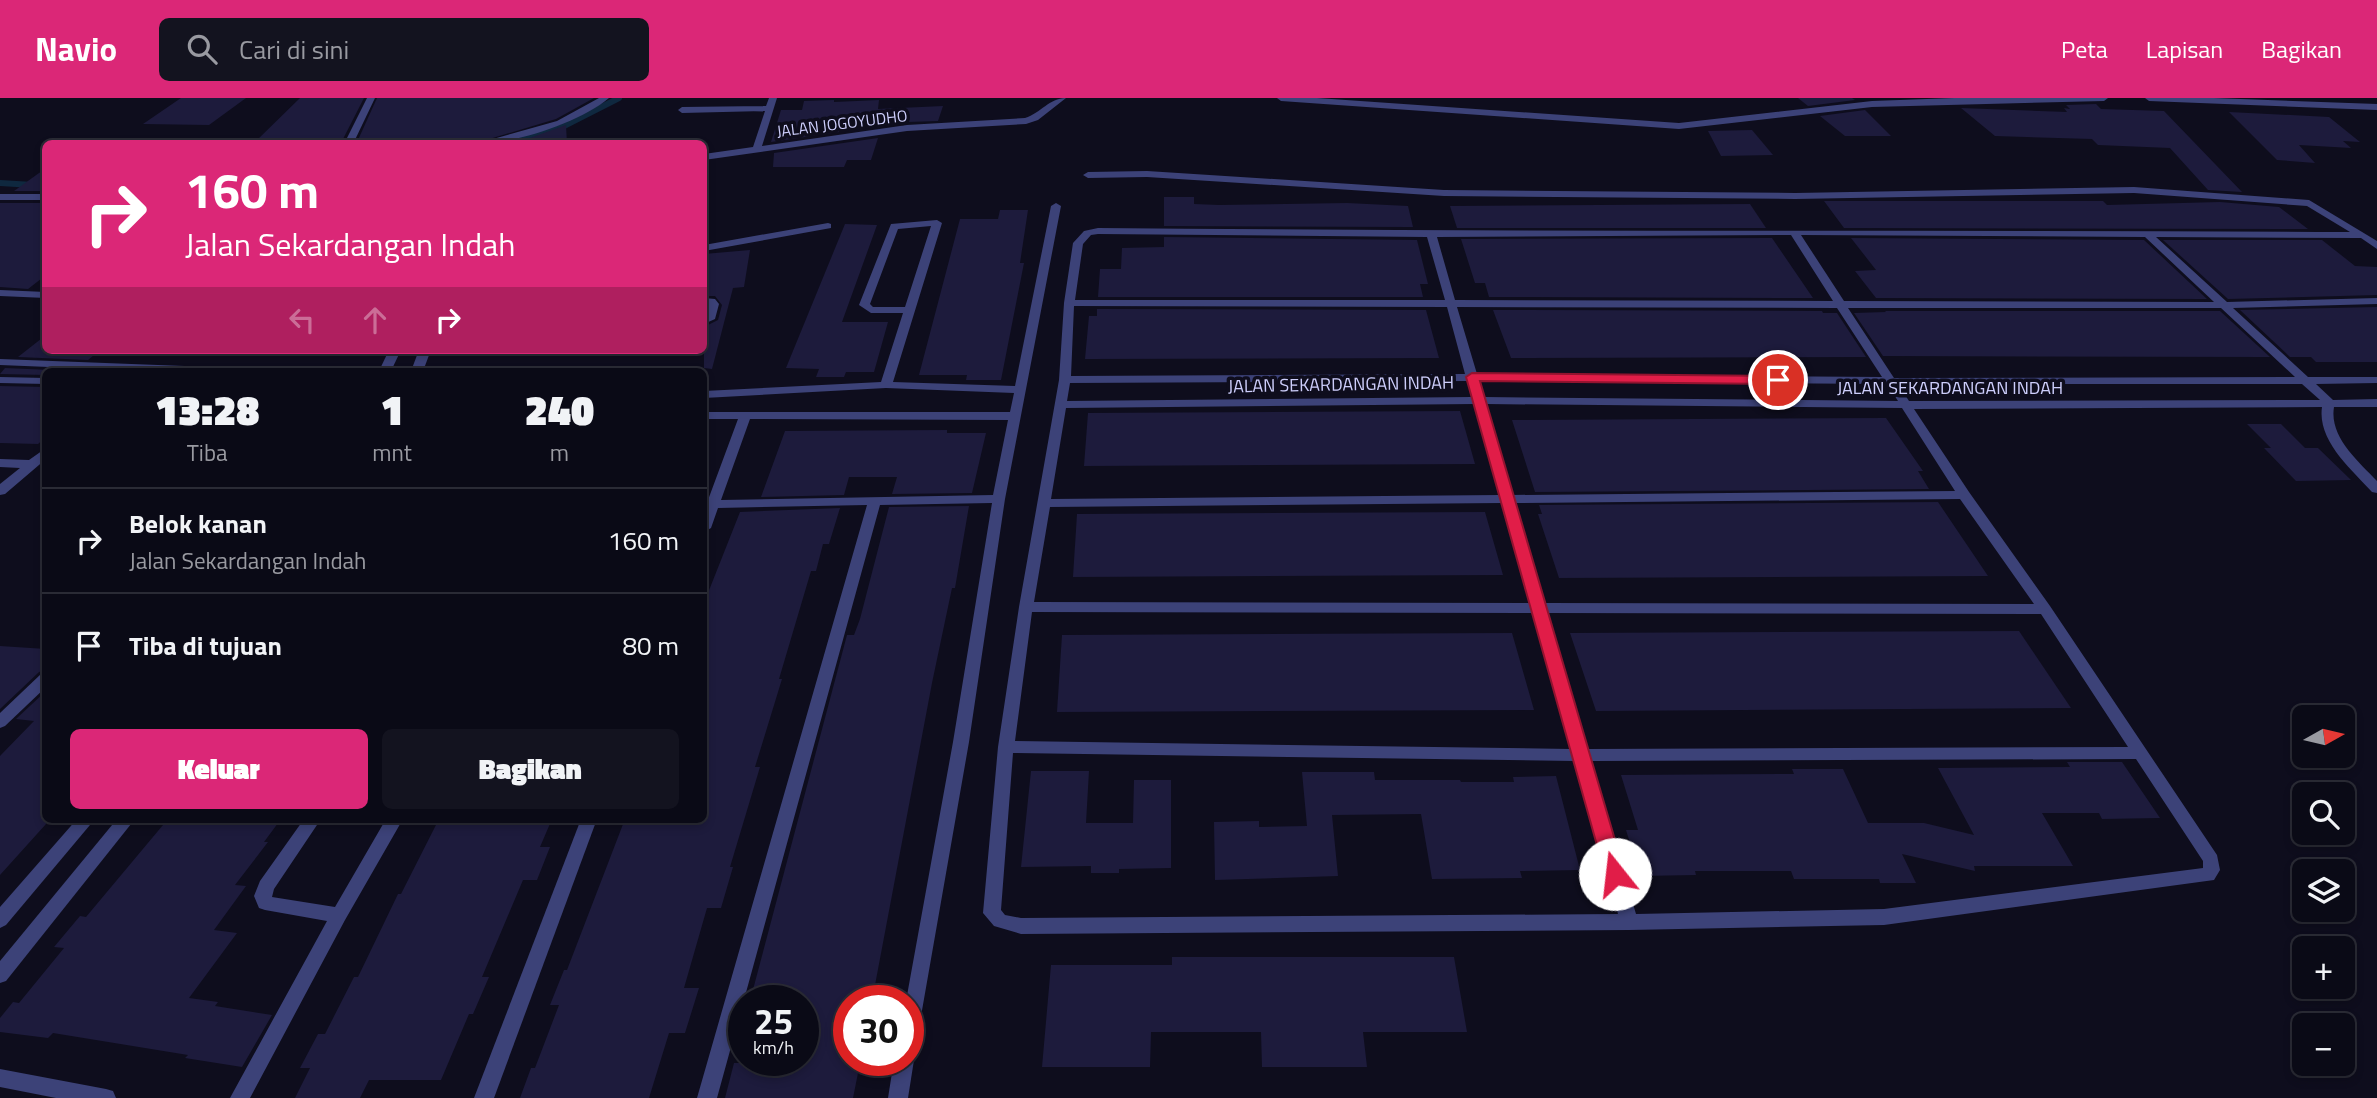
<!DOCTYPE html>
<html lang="id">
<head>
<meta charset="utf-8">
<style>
	body { margin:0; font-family:"Titillium Web",sans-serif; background:#13131f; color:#f1f3f6; height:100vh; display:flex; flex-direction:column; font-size:26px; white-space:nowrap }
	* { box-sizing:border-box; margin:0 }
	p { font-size:23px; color:#999aa1 }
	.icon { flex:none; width:38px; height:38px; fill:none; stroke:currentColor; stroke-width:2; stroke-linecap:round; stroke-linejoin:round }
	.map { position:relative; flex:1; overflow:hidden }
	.drawer { position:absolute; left:42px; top:270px; width:665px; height:455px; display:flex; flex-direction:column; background:#0a0a16; border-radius:10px; box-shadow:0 4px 10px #0003,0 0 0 2px #2a2b35 }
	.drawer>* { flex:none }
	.hud { position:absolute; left:42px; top:42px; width:665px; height:214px; border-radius:10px; box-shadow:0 4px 10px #0003,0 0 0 2px #2a2b35; background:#db2777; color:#fff; overflow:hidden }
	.needle { width:46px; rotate:82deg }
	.fabs { position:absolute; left:2292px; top:607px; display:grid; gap:14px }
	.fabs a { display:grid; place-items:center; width:63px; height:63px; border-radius:10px; background:#0a0a16; box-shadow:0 4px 10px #0003,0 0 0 2px #2a2b35; font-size:35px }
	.speed { position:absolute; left:728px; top:887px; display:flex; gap:14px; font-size:35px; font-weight:700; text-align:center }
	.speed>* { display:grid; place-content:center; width:91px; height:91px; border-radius:50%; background:#0a0a16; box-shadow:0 4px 10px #0003,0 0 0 2px #2a2b35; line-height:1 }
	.speed small { font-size:18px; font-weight:400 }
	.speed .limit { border:10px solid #d22; background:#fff; color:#111 }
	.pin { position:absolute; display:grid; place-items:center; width:60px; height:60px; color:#fff; margin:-30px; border:4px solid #fff; border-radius:50%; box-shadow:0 2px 7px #0007 }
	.me { position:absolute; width:77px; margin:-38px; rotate:344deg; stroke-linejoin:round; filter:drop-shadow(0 0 5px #0008) }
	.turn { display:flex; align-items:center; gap:24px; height:147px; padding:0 28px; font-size:32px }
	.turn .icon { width:91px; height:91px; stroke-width:2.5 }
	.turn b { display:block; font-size:49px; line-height:60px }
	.lanes { display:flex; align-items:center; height:66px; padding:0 28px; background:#0003; justify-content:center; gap:35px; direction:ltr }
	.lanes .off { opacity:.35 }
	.eta { display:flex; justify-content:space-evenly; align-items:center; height:119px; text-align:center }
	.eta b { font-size:42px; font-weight:800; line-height:49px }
	.button { display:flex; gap:14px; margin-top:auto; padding:14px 28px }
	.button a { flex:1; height:80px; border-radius:10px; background:#db2777; color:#fff; font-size:28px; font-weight:800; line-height:80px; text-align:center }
	.button a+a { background:#13131f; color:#f1f3f6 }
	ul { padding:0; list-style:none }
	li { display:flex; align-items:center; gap:21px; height:105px; padding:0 28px; border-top:2px solid #2a2b35 }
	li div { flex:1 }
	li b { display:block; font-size:26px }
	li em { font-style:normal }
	header { display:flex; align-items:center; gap:42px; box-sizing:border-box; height:98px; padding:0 35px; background:#db2777; color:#fff }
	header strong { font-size:33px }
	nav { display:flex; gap:38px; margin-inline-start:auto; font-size:24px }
	.search { width:490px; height:63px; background:#13131f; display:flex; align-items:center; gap:18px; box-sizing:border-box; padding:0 24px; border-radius:10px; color:#999aa1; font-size:26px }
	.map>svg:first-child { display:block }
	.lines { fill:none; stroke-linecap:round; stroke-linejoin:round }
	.stream { stroke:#0f283f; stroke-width:6 }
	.building { fill:#1d1b3c }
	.minor { fill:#3c4278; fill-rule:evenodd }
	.route { fill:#e11d48; stroke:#92132f; stroke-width:2 }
	.labels { text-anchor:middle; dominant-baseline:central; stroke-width:7; stroke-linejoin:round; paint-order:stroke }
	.far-street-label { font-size:16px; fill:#cdcefb; stroke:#0e0d1d }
	.street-label { font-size:18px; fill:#cdcefb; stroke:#0e0d1d }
</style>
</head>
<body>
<header>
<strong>Navio</strong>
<div class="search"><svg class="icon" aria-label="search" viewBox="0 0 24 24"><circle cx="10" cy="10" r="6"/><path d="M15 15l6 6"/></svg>Cari di sini</div>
<nav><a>Peta</a><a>Lapisan</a><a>Bagikan</a></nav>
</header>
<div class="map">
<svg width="2377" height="1000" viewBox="0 0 2377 1000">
	<rect width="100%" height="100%" fill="#0e0d1d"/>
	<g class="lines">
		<!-- stream -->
		<g class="stream">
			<polyline points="506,46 562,29 619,0"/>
			<polyline points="0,85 33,87"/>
		</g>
	</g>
	<!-- building -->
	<g class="building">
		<polygon points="181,0 246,0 209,27 143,26"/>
		<polygon points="300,0 364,0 343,41 331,41 328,46 253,46"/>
		<polygon points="377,0 594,0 556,21 473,46 358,42"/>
		<polygon points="1798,0 1852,0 1855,2 1808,8"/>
		<polygon points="834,2 834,4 879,2 878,11 943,8 938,23 907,24 771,44 781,12 802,12 804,3"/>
		<polygon points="2096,6 2101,11 2164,13 2242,94 2208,92 2170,50 2098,47 2092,41 1995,38 1961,10 2067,14 2064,10 2070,11 2066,7"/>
		<polygon points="1865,12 1891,38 1845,38 1820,18"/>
		<polygon points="2229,14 2329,19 2360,44 2343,43 2351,50 2299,47 2315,65 2277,62"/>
		<polygon points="566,27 567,46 505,46 527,41"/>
		<polygon points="1752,32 1773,57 1721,58 1708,33"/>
		<polygon points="878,40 871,62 847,62 844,69 773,69 774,55"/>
		<polygon points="46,70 46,93 14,93"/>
		<polygon points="1164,99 1194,99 1194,106 1219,107 1347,105 1408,108 1413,129 1164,128"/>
		<polygon points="1824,103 2103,103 2107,107 2220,104 2279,109 2308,131 1844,130"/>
		<polygon points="0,105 46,105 46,177 28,191 0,189"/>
		<polygon points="1750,106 1766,130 1457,130 1450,108"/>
		<polygon points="1000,112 1028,112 1020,165 1024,165 1001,282 966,282 967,277 919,277 960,121 998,121"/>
		<polygon points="845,126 877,127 842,224 888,224 874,274 846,274 844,279 816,279 819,271 786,270"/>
		<polygon points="1164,139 1417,142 1428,186 1420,186 1423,199 1098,199 1100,171 1121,171 1122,150 1164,149"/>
		<polygon points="1772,140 1813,200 1489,199 1485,185 1475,185 1461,141"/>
		<polygon points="1851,140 2144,142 2207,201 1876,200 1855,173 1876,172"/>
		<polygon points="2163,142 2322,142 2355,168 2377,169 2377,197 2228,201"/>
		<polygon points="750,152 744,189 733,190 712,271 704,270 704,229 718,222 722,207 715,198 704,198 704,156"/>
		<polygon points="2377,209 2377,264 2316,264 2311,259 2290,259 2240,212"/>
		<polygon points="1097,211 1426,212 1439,260 1085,261 1089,218 1097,218"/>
		<polygon points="1493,212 1822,213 1823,215 1837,215 1866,259 1511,260"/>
		<polygon points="1885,213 2220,213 2270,259 1883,258 1854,215 1886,214"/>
		<polygon points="46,237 46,252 100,252 88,262 18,259"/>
		<polygon points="5,270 75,273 46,273 46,277 0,276"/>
		<polygon points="0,288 46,289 46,339 38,346 0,345"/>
		<polygon points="1460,313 1475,366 1084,368 1088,315"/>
		<polygon points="1886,320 1923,373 1918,373 1929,391 1535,394 1512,322"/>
		<polygon points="2247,326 2281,326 2305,350 2318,350 2351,382 2296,383 2264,350 2271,350"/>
		<polygon points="947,332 947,335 986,335 972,395 892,396 897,379 849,379 844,397 761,399 785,333"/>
		<polygon points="1938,404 1988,478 1559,480 1538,416 1542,416 1539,407"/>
		<polygon points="969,408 955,490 952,490 932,585 872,903 849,903 849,965 860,965 853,1000 725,1000 734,965 803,965 803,903 750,903 847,537 854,537 860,521 889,409"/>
		<polygon points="840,410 829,446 823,446 816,473 811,473 779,581 782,581 755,669 760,669 730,769 733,769 721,810 707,810 684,890 699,890 685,935 669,935 649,1000 520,1000 531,970 535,970 559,907 550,907 564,872 567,872 625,721 704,721 704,505 740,414"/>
		<polygon points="1485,414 1503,477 1073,479 1077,416"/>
		<polygon points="2019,533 2071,610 1596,613 1570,535"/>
		<polygon points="1512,535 1534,612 1057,614 1062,537"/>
		<polygon points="0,548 46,551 46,572 39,574 0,611"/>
		<polygon points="46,593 46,726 0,777 0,658 34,623 16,621"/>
		<polygon points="2067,664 2122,664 2160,720 2102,721 2099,715 2042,715 2073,768 1974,768 1975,773 1902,756 1916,785 1880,785 1879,781 1794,781 1791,773 1695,773 1696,777 1640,778 1626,732 1638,732 1621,677 1794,676 1792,671 1843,671 1868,725 1924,725 1974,737 1938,670 2070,669"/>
		<polygon points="1031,673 1089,673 1086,725 1133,725 1134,682 1171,682 1171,770 1119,771 1119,775 1091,775 1091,768 1021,769"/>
		<polygon points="1302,674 1374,674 1375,682 1460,682 1461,684 1514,684 1513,679 1556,678 1580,772 1520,773 1522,780 1432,781 1421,716 1332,717 1338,778 1215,782 1214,724 1259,723 1259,729 1307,728"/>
		<polygon points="168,721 281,721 264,744 268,744 235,787 246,788 214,832 237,835 189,900 218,904 215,908 272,917 242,969 185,960 188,957 53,935 48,940 0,934 0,920 13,904 19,905 64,850 54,849 80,818 86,819"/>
		<polygon points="439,721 552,721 540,749 550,749 537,782 523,782 482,879 489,879 473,916 469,916 441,982 369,982 360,1000 295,1000 310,970 300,970 318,936 325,936 354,879 358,879 398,796 401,796"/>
		<polygon points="1172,859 1454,859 1467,934 1363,934 1367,969 1262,969 1261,934 1151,934 1150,969 1042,969 1051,867 1172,867"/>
	</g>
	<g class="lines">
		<!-- minor -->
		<g class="minor">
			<polygon points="367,0 375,0 353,46 344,46"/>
			<path d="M599,0h10c-30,25 -95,46 -134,46l82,-23z"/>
			<path d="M769,0h8l-15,48 145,-21 118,-7c16,-5 24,-20 41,-20l-28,22 -12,4 -119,7 -203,29v-6l49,-7 12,-36 -83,2 -4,-3 4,-3 84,-1z"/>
			<polygon points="1277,0 1317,0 1679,25 1872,3 1954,0 2108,0 2104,3 1872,9 1679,31 1281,3"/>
			<polygon points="2145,0 2214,0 2377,6 2377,12 2149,3"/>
			<path d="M1147,73l297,19 351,3 339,-6 175,13 68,41v8l-16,-11 -205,-1 71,65 150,-4v6l-144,4 75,69h69v6l-61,1 17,16 44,-1v8h-43c-5,30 24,54 43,74v12l-5,-1c-20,-22 -55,-51 -50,-85l-408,2 55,83 81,114 167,249 3,15 -6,10 -330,45 -255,5 -608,4 -27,-8 -11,-13 15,-166 21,-140 40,-227 5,-77 9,-60 11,-12 14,-3c417,4 835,2 1252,4l-43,-26 -173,-13 -339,6 -351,-3 -297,-19 -59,1 -5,-3 5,-3zM1098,136l329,3 18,63h-370l8,-56 8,-9zM1791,137l42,66 -378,-1 -18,-63zM1801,137l344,2 69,65 -370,-1zM1074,208l373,1 18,67 -394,2zM1457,209l380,1 45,69 -405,-3zM1848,210h373l74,69 -401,1zM1467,283l5,16 -405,4 3,-18zM1479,283l408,3 11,17 -414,-4zM1898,286h404l18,16 -411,1zM1474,306l26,91 -449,4 15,-91zM1486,306l416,4 53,83 -443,4zM1960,401l74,105 -490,-1 -29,-100zM1502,405l28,100 -496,-1 16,-95zM1032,514l501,1 38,136 -556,-8zM1547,515l494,1 87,133 -541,2zM1013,655l562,8 43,153 -597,4 -16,-3 -4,-5zM2136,661l67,102v7l-319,41 -248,5 -45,-153z"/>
			<rect x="0" y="96" width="46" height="6"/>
			<path d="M1056,105l5,3 -56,293 -36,243 -52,297 -2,6 -7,3v-47h-2l47,-259 39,-239 -112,2 -163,593h-20l170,-593 -149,3 -7,20 -7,4v-32h4l30,-81h-34v-7h306l4,-19 -128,-5 -182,10v-7l177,-9 22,-69h-32l-12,-8 32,-81 46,-4 5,3 -49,159 122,4 36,-180zM931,128l-26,81h-32l-3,-3 28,-75zM750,321l258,1 -15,75 -272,5z"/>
			<polygon points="828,125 831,126 831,130 704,153 704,147"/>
			<polygon points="0,192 46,194 46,200 0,198"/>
			<polygon points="704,200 715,201 719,206 715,221 704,226 704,219 708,207 704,206"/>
			<polygon points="389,252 401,252 391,273 379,273"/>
			<polygon points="419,252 431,252 423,273 411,273"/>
			<polygon points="0,261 237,270 243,273 147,273 0,267"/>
			<polygon points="0,279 46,280 46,286 0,285"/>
			<polygon points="46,350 46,361 5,396 0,397 0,386 20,370 0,369 0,361 29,362"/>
			<polygon points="46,575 46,589 5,628 0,630 0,615 41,576"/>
			<polygon points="77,721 95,721 6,827 0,830 0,809"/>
			<polygon points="117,721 135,721 6,883 0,885 0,863"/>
			<polygon points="304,721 321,721 274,791 272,799 335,809 386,721 403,721 345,822 250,1000 230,1000 327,823 265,812 259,810 254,798 260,783"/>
			<polygon points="581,721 597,721 494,1000 474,1000"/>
			<polygon points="908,955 914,962 908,1000 888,1000 894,962 908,962"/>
			<polygon points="0,971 106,991 113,993 116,1000 56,1000 0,989"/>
		</g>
	</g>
	<!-- route -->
	<polygon class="route" points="1472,275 1778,278 1784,282 1778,286 1480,283 1625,776 1622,782 1615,785 1608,782 1605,776 1466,279"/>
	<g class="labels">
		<!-- far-street labels -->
		<g class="far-street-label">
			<text transform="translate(842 25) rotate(-7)">JALAN JOGOYUDHO</text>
		</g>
		<!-- street labels -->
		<g class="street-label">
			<text transform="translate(1341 286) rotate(-1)">JALAN SEKARDANGAN INDAH</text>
			<text x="1950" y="289">JALAN SEKARDANGAN INDAH</text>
		</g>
	</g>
</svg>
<div class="fabs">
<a><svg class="needle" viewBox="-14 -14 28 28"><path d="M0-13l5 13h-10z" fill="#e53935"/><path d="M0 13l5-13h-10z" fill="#999aa1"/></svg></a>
<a><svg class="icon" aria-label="search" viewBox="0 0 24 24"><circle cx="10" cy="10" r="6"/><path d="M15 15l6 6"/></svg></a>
<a><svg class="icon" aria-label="layers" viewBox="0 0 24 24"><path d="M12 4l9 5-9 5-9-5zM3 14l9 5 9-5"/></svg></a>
<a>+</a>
<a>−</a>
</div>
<div class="speed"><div>25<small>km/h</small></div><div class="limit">30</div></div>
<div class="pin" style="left:1778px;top:282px;background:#d93025"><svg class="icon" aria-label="arrive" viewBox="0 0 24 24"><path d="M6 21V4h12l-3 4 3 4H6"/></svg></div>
<svg class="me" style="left:1615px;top:776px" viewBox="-20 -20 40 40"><circle r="19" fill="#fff"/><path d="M0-13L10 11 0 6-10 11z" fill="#e11d48"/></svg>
<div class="hud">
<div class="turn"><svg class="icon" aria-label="right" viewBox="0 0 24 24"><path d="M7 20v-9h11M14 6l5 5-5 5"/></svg><div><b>160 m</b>Jalan Sekardangan Indah</div></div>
<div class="lanes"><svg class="icon off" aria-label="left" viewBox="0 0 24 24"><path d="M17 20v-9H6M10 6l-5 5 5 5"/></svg><svg class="icon off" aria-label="ahead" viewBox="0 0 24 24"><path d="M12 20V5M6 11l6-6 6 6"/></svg><svg class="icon" aria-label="right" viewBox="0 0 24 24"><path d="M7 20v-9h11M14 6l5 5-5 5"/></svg></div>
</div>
<section class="drawer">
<div class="eta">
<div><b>13:28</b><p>Tiba</p></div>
<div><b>1</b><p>mnt</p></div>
<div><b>240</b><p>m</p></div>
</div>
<ul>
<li><svg class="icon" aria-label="right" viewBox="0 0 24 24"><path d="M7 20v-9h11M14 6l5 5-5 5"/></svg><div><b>Belok kanan</b><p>Jalan Sekardangan Indah</p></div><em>160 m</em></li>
<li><svg class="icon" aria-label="arrive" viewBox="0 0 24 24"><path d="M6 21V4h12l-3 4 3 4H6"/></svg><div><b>Tiba di tujuan</b></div><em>80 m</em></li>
</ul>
<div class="button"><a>Keluar</a><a>Bagikan</a></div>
</section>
</div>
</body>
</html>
